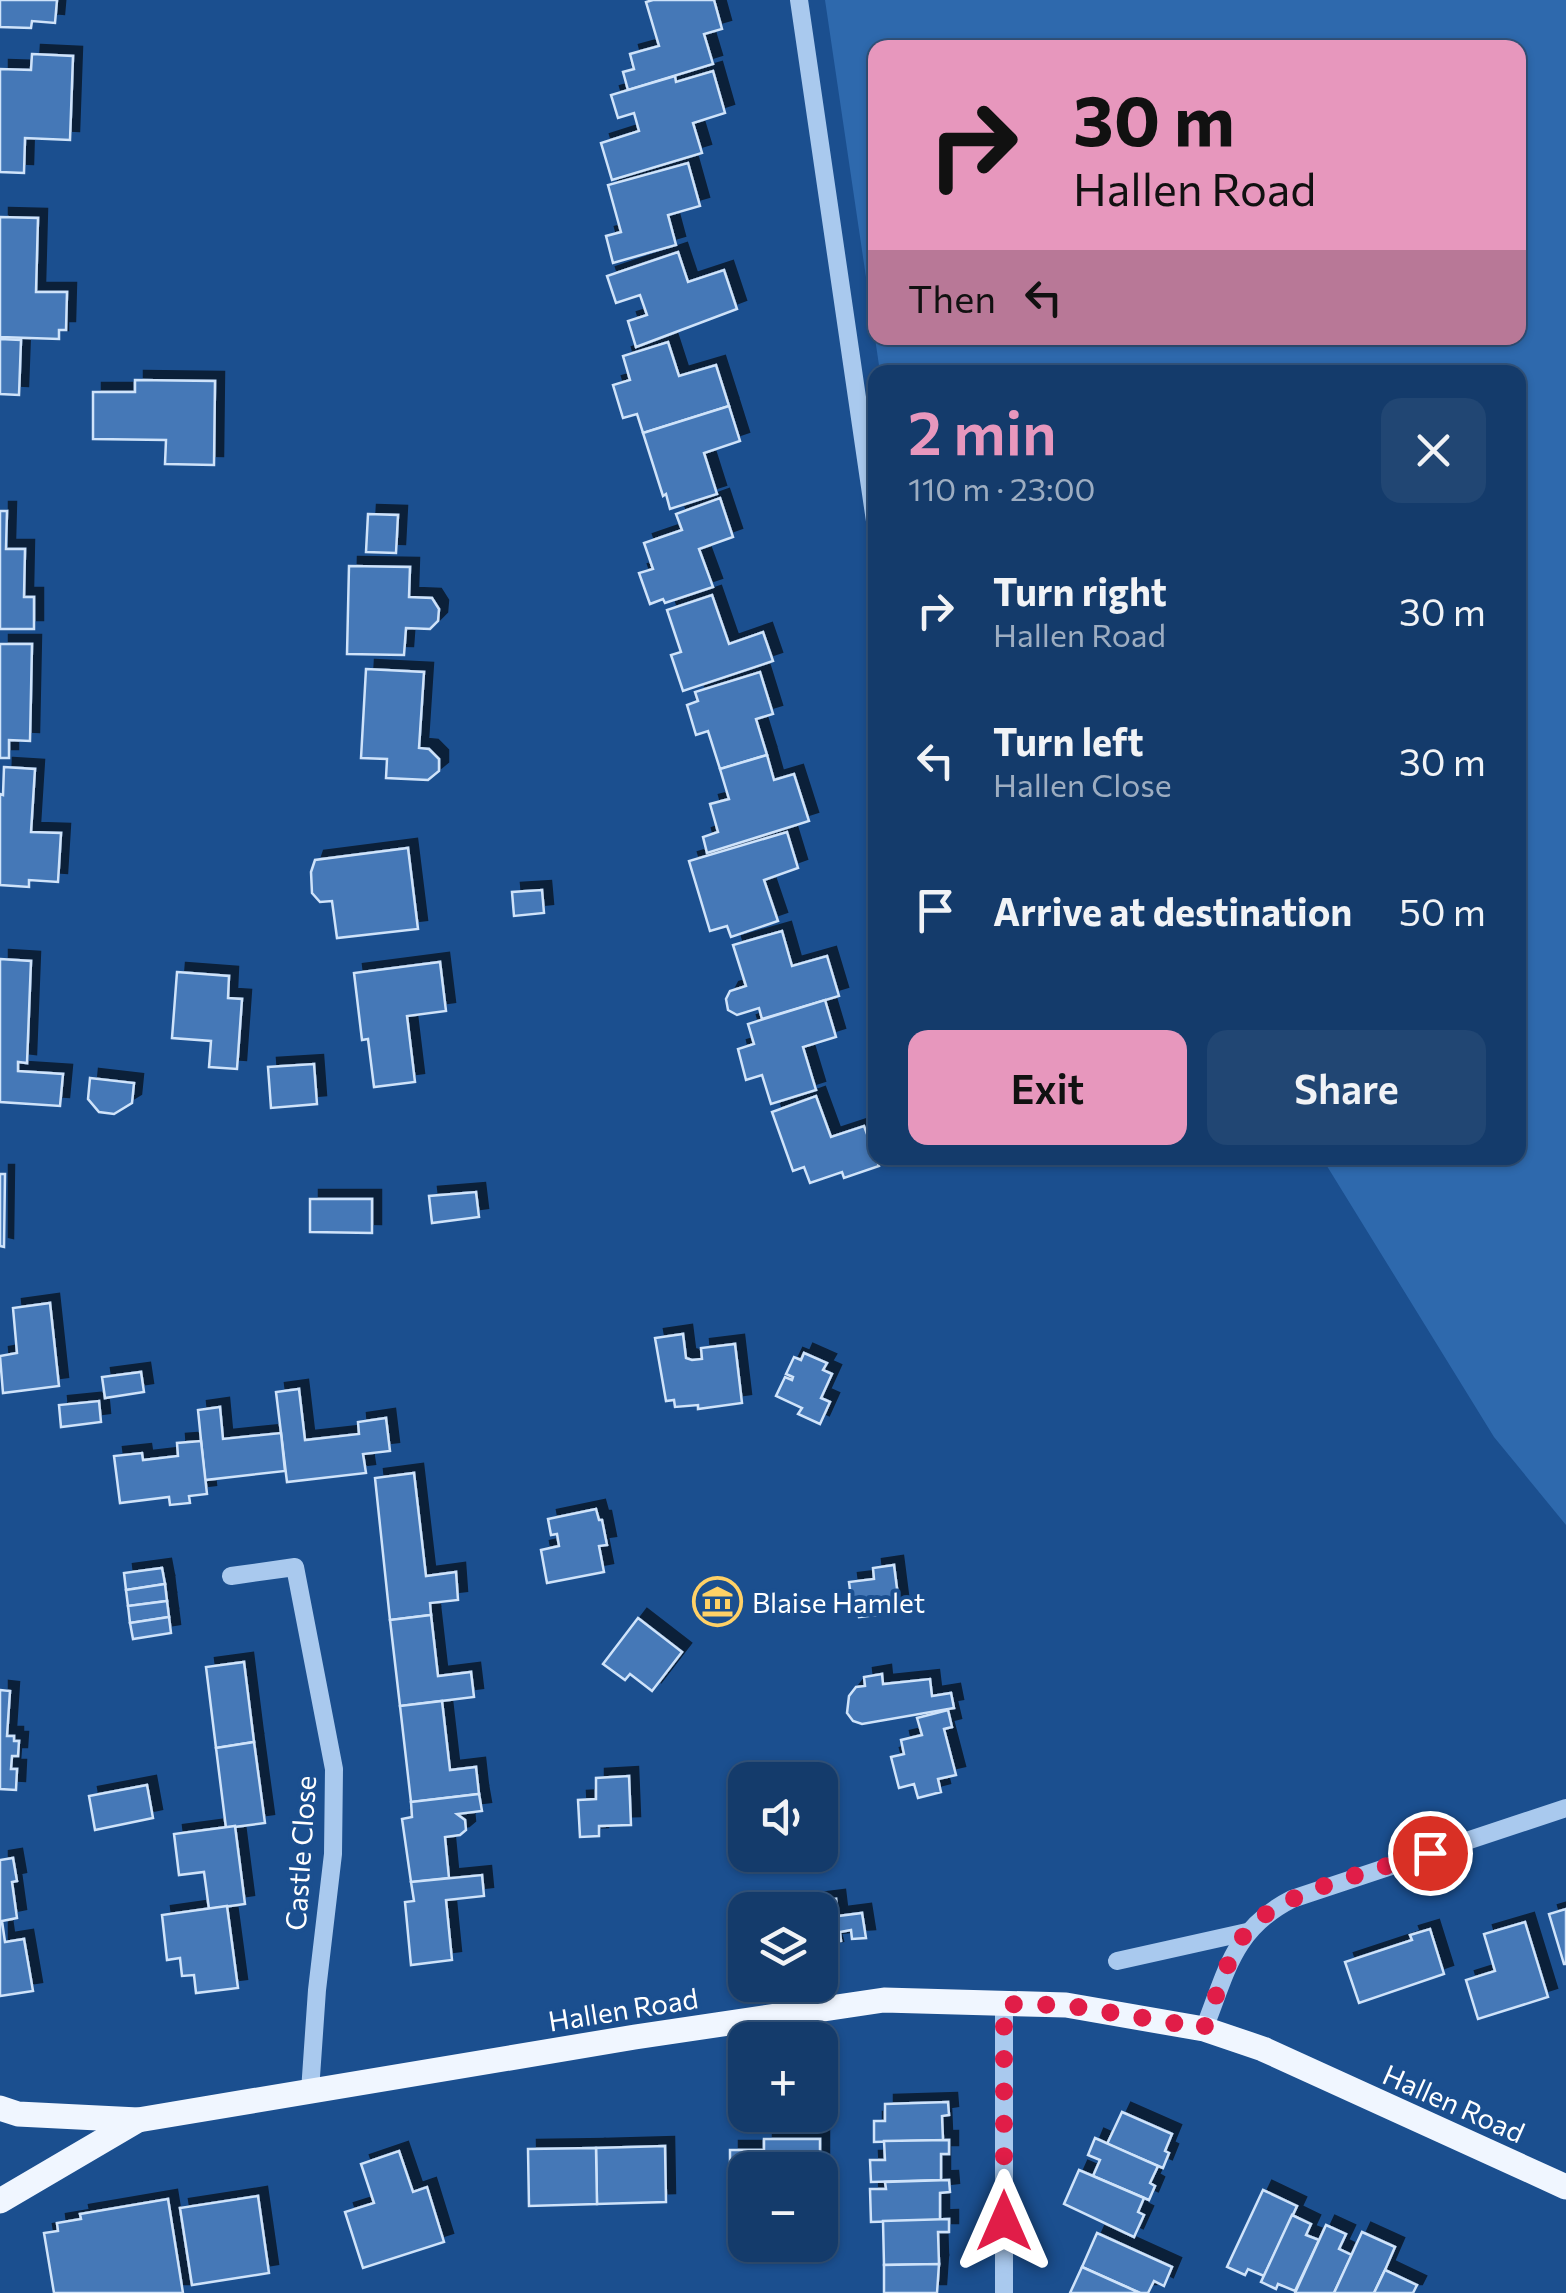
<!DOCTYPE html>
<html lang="en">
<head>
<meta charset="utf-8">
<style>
	body { margin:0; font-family:Commissioner,sans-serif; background:#214673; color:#f1f3f6; height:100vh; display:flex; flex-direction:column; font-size:38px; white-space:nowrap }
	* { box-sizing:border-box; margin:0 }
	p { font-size:32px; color:#9dadc1 }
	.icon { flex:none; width:55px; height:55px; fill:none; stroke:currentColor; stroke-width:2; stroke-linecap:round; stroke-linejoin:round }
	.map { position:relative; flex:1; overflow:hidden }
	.details { position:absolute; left:868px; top:365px; width:658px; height:800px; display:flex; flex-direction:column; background:#143b6b; border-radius:20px; box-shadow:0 2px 8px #0004,0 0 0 2px #33557e }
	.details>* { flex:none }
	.banner { position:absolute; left:868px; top:40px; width:658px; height:305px; border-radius:20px; box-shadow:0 2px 8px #0004,0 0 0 2px #33557e; background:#e797bd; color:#111; overflow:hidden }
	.fabs { position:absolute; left:728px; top:1762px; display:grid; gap:20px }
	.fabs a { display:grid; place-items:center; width:110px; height:110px; border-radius:20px; background:#143b6b; box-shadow:0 2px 8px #0004,0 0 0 2px #33557e; font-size:50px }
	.pin { position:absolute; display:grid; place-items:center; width:85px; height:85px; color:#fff; margin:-42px; border:5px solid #fff; border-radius:50%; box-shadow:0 2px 10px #0007 }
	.me { position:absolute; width:110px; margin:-55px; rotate:0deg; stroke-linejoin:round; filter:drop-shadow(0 0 8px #0008) }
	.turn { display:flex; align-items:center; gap:35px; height:210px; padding:0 40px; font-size:45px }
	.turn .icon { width:130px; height:130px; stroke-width:2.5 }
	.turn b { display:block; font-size:70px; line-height:85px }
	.then { display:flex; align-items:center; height:95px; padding:0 40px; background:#0003; gap:20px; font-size:38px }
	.round { display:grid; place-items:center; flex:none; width:105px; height:105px; border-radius:20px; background:#214673 }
	.overview { display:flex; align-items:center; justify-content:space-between; height:170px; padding:0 40px }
	h1 { font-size:60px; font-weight:600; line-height:75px; color:#e797bd }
	.action { display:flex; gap:20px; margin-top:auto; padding:20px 40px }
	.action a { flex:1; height:115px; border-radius:20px; background:#e797bd; color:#111; font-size:40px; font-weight:600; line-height:115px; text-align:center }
	.action a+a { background:#214673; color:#f1f3f6 }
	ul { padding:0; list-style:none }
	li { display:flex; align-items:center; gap:30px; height:150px; padding:0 40px }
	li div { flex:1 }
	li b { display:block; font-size:38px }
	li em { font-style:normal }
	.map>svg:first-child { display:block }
	.green { fill:#2e69ad; fill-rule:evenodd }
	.building { fill:#4478b7; stroke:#cfe3fa; stroke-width:2.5; filter:url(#shadow) }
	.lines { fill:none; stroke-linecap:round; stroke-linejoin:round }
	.minor { stroke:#a9c9ee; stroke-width:18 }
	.major { stroke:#f0f6ff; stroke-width:25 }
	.route { stroke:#e11d48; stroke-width:18; stroke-dasharray:0 32.4 }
	.labels { text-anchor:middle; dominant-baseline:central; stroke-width:8; stroke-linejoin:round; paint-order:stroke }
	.poi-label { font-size:28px; fill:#fff; stroke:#1b4f8f; text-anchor:start }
	.street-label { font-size:28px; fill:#fff; stroke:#1b4f8f }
</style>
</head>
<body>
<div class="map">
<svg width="1566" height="2293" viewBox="0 0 1566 2293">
	<defs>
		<filter id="shadow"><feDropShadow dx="9" dy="-9" stdDeviation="0" flood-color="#0009"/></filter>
	</defs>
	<rect width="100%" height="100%" fill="#1b4f8f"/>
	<!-- green -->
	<g class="green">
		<path d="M825,0h741v1525l-72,-88 -172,-279h196v-786h-638zM875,48h643v290h-643z"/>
		<polygon points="936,1158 1086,1158 1042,1164 937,1167"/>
	</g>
	<!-- building -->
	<g class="building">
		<polygon points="0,0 57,0 55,23 32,21 31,28 0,27"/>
		<polygon points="653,0 714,0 722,29 704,34 713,64 628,90 623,72 634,69 630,54 659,46 646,2"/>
		<polygon points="32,54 73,56 70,140 25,138 24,173 0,172 0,69 31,70"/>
		<polygon points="713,71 725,113 693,123 702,153 612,180 601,143 639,131 634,113 618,118 611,95 675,76 676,82"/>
		<polygon points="688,163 700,206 668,215 676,245 613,263 606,236 621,232 608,185"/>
		<polygon points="0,217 38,218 36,292 67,292 66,330 59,330 59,339 0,337"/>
		<polygon points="678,252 688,282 724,270 737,309 636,347 628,321 647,315 640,295 616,303 607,276"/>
		<polygon points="0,339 21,340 19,395 0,394"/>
		<polygon points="668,342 679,376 716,365 729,406 643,433 637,414 623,418 613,385 630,380 623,356"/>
		<polygon points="135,380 215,381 214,465 165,464 166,440 93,439 93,392 135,392"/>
		<polygon points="729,406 740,441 704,453 717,494 670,509 666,494 663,496 643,433"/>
		<polygon points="720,498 733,537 699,549 713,587 665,603 663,599 650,604 639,573 653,569 644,543 682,530 676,514"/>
		<polygon points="0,511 7,511 6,549 25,549 24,597 34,597 34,629 0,629"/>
		<polygon points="368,514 398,515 396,553 366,552"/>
		<polygon points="349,566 410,567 409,597 432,598 439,609 438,621 430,629 406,628 404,655 347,654"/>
		<polygon points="712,595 729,644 763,632 773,661 683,691 671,655 681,652 667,610"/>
		<polygon points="0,644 32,644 30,741 9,740 9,758 0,758"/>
		<polygon points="366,669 424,672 419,748 429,749 439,759 439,771 428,780 386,778 387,759 361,758"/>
		<polygon points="760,672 773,714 756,719 767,755 720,769 708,731 696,735 687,705 698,701 695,692"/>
		<polygon points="767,755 774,780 794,774 809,821 707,853 703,837 718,832 710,804 729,799 720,769"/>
		<polygon points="4,767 35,769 31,832 61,833 58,882 29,880 29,887 0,885 0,794 3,795"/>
		<polygon points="787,832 798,868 764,880 778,921 731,937 727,926 710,931 689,861"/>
		<polygon points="408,848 418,929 337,938 332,901 320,902 312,893 311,872 315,860"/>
		<polygon points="542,890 544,913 514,916 512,892"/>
		<polygon points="782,931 792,966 827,956 839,996 762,1019 759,1008 737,1015 728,1010 726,999 730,991 746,986 733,945"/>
		<polygon points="0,959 31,961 27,1063 18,1062 18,1071 63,1074 60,1106 0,1102"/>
		<polygon points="440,962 446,1011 407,1016 415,1082 374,1087 368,1039 362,1040 354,973"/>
		<polygon points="177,972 229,976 228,998 242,999 237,1069 209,1067 211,1041 172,1038"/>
		<polygon points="825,1000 836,1037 803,1047 816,1090 771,1104 762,1075 746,1080 738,1049 754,1044 748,1024"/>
		<polygon points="314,1064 317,1104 271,1108 268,1067"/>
		<polygon points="90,1078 134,1083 132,1103 114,1114 99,1112 88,1099"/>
		<polygon points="816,1096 831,1137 864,1126 879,1166 844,1178 842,1172 810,1183 804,1167 793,1171 772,1112"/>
		<polygon points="0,1174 5,1174 4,1247 0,1246"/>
		<polygon points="476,1192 479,1217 432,1223 429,1196"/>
		<polygon points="310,1199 372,1199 372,1233 310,1232"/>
		<polygon points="50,1303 59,1386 3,1393 0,1356 17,1353 13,1308"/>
		<polygon points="683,1334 686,1358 692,1360 702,1359 701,1348 735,1344 742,1403 698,1409 698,1405 675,1407 674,1400 666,1401 655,1338"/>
		<polygon points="804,1353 827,1363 823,1370 832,1374 821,1398 830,1402 820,1424 798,1414 802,1408 776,1396 785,1377 792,1380 793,1377 786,1374 794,1357 801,1360"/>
		<polygon points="141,1372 144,1392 105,1398 102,1377"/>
		<polygon points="299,1389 305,1440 359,1434 358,1422 386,1418 390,1451 363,1454 366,1473 287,1482 276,1392"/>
		<polygon points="99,1401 101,1422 61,1427 59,1405"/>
		<polygon points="220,1407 223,1439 281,1433 285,1471 205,1480 198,1410"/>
		<polygon points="201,1441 207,1494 189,1496 190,1503 170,1505 169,1497 120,1503 114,1456 142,1453 143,1460 178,1456 177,1443"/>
		<polygon points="414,1473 426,1576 456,1572 458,1600 430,1603 431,1615 390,1620 375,1478"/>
		<polygon points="596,1509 599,1520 602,1520 607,1545 599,1546 604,1572 547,1583 541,1550 559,1546 557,1534 551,1535 548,1519"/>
		<polygon points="894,1565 900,1612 859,1617 857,1605 852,1605 849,1582 874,1579 873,1568"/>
		<polygon points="162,1568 165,1584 126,1590 124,1573"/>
		<polygon points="165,1584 167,1601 128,1606 126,1590"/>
		<polygon points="167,1601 169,1617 130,1623 128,1606"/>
		<polygon points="431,1615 438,1676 471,1672 474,1697 400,1706 390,1620"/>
		<polygon points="169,1617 171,1633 133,1639 130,1623"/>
		<polygon points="638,1618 682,1652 652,1691 630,1674 625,1680 603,1664"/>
		<polygon points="244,1662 254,1742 216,1748 206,1667"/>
		<polygon points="882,1674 883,1684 930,1679 932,1696 951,1693 954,1708 862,1724 853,1721 847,1713 849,1696 856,1687 865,1686 864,1677"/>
		<polygon points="0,1690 10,1691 7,1736 14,1736 14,1741 19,1741 18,1756 12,1756 11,1769 17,1769 16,1790 0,1789"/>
		<polygon points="442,1701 450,1770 476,1767 479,1794 411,1802 400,1706"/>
		<polygon points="948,1710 952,1727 944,1729 956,1775 938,1779 941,1792 918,1798 914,1784 899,1788 891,1757 904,1754 901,1740 922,1735 917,1718"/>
		<polygon points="254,1742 265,1823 226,1828 216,1748"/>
		<polygon points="629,1776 631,1825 599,1826 599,1836 580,1837 578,1800 596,1799 596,1778"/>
		<polygon points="147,1785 153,1818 95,1830 89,1796"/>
		<polygon points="479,1794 482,1811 457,1814 465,1820 466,1830 460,1835 445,1837 449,1878 411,1882 402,1819 412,1817 411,1802"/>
		<polygon points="235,1826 245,1904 209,1909 204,1872 179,1875 174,1834"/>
		<polygon points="13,1858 17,1881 12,1882 17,1918 2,1921 5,1942 24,1939 33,1991 0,1996 0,1860"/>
		<polygon points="482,1875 484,1896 446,1900 452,1960 411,1965 405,1902 414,1901 411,1882"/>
		<polygon points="836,1899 838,1916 862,1913 866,1938 852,1939 851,1930 840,1932 841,1941 832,1942 834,1950 820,1952 820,1910 796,1910 795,1904"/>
		<polygon points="227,1906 238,1988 196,1993 194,1975 182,1976 180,1958 167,1960 162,1915"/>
		<polygon points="1566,1909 1566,1964 1564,1964 1549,1914"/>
		<polygon points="1525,1922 1548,1997 1478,2019 1466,1980 1495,1971 1484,1934"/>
		<polygon points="1430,1929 1444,1974 1359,2003 1345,1962 1412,1940 1410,1935"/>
		<polygon points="948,2102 949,2115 942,2116 943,2140 874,2142 874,2121 885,2121 885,2104"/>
		<polygon points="1122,2112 1172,2134 1165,2151 1169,2153 1163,2168 1107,2144"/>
		<polygon points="1095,2138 1158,2166 1150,2183 1155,2186 1149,2200 1093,2176 1100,2160 1088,2155"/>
		<polygon points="764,2139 820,2139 820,2217 820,2170 745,2170 745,2204 730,2205 730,2150 764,2150"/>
		<polygon points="949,2140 949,2154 941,2154 941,2180 871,2182 870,2160 885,2160 884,2141"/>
		<polygon points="665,2146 666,2202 597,2204 596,2148"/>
		<polygon points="596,2148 597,2204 529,2206 528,2149"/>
		<polygon points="399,2151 413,2192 427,2187 444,2242 363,2268 345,2212 374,2203 361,2164"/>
		<polygon points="1079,2170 1144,2198 1138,2212 1144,2215 1134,2237 1064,2204"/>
		<polygon points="949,2180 950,2192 940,2193 940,2220 871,2222 870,2189 886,2189 885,2182"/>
		<polygon points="1263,2190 1297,2206 1264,2276 1248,2269 1245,2275 1227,2267"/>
		<polygon points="258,2196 269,2273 192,2285 180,2208"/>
		<polygon points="168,2199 183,2293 54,2293 44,2233 58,2231 57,2223 81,2219 80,2214"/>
		<polygon points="1292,2215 1311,2224 1306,2235 1319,2240 1295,2291 1278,2284 1276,2289 1261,2282"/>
		<polygon points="949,2219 949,2232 938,2232 939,2264 884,2265 883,2221"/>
		<polygon points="1326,2225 1346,2234 1339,2249 1352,2255 1334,2293 1295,2293"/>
		<polygon points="1362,2232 1395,2247 1385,2270 1374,2293 1334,2293"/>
		<polygon points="1097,2233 1172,2267 1164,2286 1154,2281 1148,2293 1140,2293 1082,2267"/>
		<polygon points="939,2264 937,2293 884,2293 884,2265"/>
		<polygon points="1082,2267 1140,2293 1070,2293"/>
		<polygon points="1385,2270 1417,2285 1413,2293 1374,2293"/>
	</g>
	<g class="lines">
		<!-- minor -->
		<g class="minor">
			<polyline points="799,0 875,521"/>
			<polyline points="231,1576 295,1567 334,1769 333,1854 317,1990 310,2091"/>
			<polyline points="1117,1961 1247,1932"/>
			<path d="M1204,2029c23,-58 29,-100 88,-130l274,-91"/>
			<polyline points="1004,2293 1004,2004"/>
		</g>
		<!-- major -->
		<g class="major">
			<polyline points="0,2108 18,2114 138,2120 635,2037 884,2000 1066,2005 1204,2029 1263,2049 1566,2187"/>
			<polyline points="0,2201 138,2120"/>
		</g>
	</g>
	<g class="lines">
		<!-- route -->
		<path class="route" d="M1004,2221v-217l62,1 138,23c13,-31 22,-71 44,-98 32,-39 133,-61 182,-77"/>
	</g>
	<!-- icons -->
	<defs>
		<symbol id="museum-ring" viewBox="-11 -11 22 22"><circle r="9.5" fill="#1b4f8f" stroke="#ffd166" stroke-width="1.5"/><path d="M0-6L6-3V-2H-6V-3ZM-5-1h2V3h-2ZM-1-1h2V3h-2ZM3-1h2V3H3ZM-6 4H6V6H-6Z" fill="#ffd166"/></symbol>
	</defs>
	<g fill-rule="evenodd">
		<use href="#museum-ring" x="690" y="1574" width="55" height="55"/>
	</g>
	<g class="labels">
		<!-- poi labels -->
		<g class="poi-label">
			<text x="752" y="1602">Blaise Hamlet</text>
		</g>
		<!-- street labels -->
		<g class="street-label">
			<text transform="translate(300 1853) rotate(-86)">Castle Close</text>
			<text transform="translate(623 2009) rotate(-9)">Hallen Road</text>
			<text transform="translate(1454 2103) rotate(24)">Hallen Road</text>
		</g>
	</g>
</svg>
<div class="fabs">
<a><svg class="icon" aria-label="sound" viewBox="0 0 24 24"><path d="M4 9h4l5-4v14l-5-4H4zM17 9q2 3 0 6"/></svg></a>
<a><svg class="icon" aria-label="layers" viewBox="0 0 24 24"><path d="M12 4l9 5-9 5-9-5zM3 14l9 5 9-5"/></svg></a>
<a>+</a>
<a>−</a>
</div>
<div class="pin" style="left:1430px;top:1853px;background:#d93025"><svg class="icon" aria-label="arrive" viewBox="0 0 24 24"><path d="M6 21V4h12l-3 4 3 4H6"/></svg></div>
<svg class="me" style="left:1004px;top:2221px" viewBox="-20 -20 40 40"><path d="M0-17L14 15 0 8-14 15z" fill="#e11d48" stroke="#fff" stroke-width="4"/></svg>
<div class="banner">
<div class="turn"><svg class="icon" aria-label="right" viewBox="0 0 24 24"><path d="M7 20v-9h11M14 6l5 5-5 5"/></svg><div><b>30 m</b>Hallen Road</div></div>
<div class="then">Then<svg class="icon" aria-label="left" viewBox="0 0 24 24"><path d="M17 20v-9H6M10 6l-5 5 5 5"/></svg></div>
</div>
<section class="details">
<div class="overview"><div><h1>2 min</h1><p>110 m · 23:00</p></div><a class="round"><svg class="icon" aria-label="close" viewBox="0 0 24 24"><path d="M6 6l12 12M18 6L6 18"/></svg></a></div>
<ul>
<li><svg class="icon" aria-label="right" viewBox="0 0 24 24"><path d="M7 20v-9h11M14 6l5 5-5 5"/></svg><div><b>Turn right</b><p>Hallen Road</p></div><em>30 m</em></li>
<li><svg class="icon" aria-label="left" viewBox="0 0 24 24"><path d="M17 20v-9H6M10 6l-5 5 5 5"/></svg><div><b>Turn left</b><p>Hallen Close</p></div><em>30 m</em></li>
<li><svg class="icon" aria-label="arrive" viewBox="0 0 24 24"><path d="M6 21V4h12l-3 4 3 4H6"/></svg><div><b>Arrive at destination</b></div><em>50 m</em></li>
</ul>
<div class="action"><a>Exit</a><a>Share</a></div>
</section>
</div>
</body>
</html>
